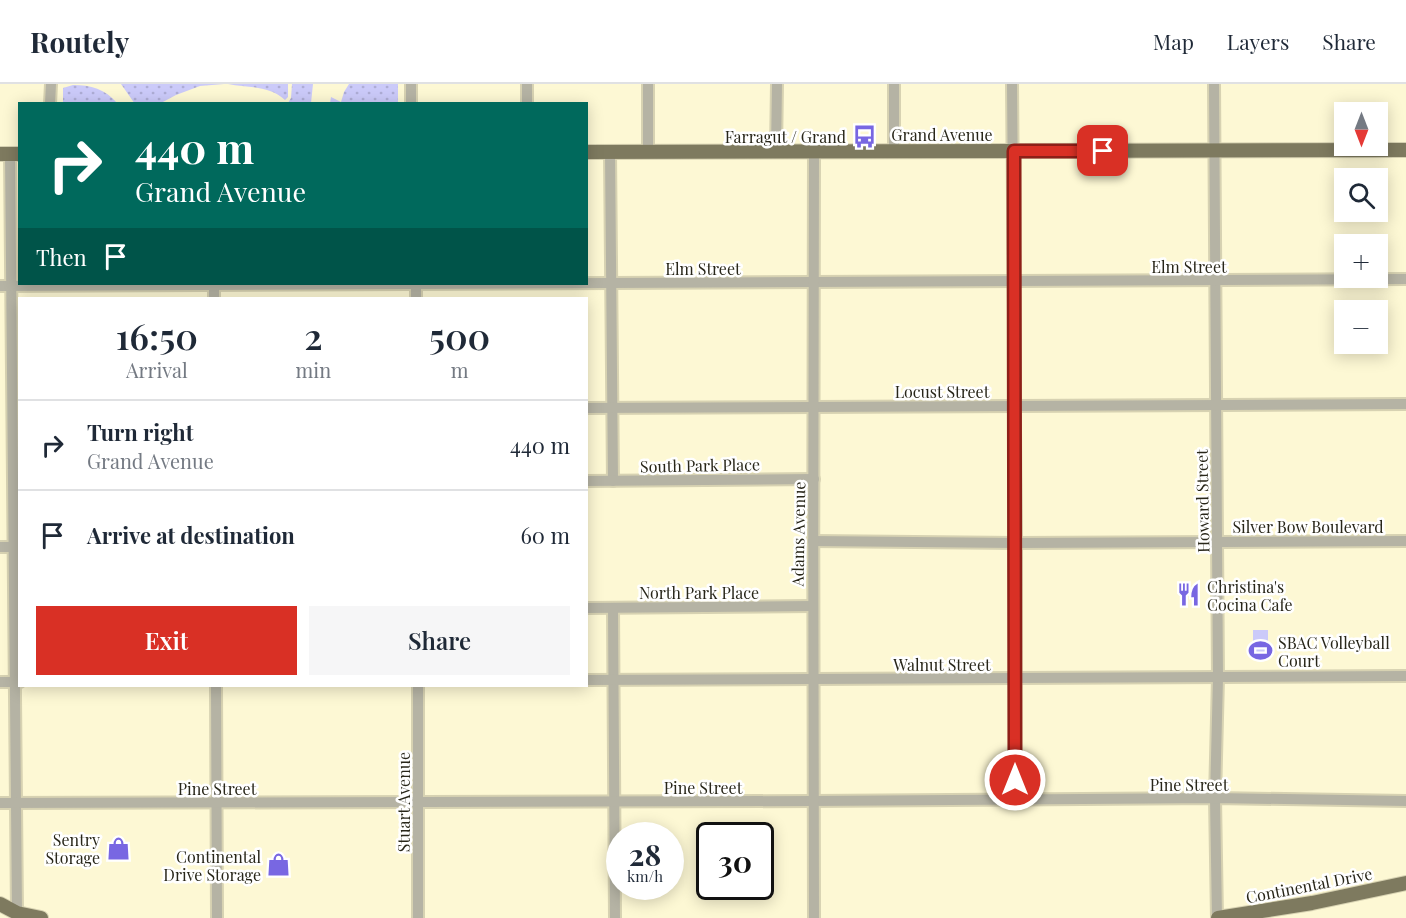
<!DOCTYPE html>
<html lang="en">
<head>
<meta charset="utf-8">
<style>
	body { margin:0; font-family:"Playfair Display",serif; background:#f6f6f7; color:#1f2937; height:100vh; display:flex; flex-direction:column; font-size:22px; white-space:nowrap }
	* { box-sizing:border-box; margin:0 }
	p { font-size:20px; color:#747a83 }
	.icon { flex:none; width:33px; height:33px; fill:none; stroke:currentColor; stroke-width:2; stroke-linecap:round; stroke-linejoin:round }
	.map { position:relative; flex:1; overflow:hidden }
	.side { position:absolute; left:18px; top:213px; width:570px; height:390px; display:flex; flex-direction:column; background:#fff; border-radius:0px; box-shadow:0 3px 15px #0003 }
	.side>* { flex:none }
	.guide { position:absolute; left:18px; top:18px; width:570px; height:183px; border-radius:0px; box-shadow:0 3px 15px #0003; background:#00695c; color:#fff; overflow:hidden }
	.needle { width:39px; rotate:180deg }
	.buttons { position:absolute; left:1334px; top:18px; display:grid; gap:12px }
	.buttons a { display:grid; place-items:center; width:54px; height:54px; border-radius:0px; background:#fff; box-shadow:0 3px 15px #0003; font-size:30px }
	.speed { position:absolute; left:606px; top:738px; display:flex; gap:12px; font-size:30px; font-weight:700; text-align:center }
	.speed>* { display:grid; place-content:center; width:78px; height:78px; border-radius:50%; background:#fff; box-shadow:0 3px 15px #0003; line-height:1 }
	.speed small { font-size:15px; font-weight:400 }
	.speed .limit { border:3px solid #111; border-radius:9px; background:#fff; color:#111 }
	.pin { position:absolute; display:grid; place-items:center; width:51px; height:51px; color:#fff; margin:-26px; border-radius:12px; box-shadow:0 3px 9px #0006 }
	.me { position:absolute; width:66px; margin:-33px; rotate:0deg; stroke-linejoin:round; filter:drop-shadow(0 0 4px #0008) }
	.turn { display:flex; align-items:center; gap:21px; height:126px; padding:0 18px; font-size:27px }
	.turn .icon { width:78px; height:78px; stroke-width:2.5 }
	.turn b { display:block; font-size:42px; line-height:51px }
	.then { display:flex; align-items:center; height:57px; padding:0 18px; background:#0003; gap:12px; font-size:22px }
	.eta { display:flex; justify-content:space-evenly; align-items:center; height:102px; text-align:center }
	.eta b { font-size:36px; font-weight:600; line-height:42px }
	.button { display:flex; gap:12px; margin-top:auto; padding:12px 18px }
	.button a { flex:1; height:69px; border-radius:0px; background:#d93025; color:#fff; font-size:24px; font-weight:600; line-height:69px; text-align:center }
	.button a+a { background:#f6f6f7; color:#1f2937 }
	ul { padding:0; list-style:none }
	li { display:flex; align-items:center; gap:18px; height:90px; padding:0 18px; border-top:2px solid #e0e1e3 }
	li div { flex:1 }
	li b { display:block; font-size:22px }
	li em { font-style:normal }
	header { display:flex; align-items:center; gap:36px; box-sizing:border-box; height:84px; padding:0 30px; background:#fff; border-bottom:2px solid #e0e1e3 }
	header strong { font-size:28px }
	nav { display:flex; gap:33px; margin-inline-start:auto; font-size:21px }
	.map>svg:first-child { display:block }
	.grass { fill:url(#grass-dots) }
	.green { fill:#cbcaf9 }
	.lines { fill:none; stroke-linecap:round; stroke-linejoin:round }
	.minor-casing { stroke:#d7d2b2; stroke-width:14 }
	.major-casing { stroke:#d7d2b2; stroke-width:16 }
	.minor { stroke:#b5b3a4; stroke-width:10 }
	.major { stroke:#7e7a5f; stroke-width:14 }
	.route-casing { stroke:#8d1f18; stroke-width:15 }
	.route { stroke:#d93025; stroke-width:10 }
	.labels { text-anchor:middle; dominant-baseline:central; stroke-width:5; stroke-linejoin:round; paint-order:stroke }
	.street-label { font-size:16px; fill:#282619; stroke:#fff }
	.poi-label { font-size:16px; fill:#282619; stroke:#fff; text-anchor:end }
</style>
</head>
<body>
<header>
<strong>Routely</strong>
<nav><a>Map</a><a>Layers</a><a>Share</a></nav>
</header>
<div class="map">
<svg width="1406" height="834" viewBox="0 0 1406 834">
	<defs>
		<pattern id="grass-dots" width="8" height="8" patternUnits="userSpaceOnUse" patternTransform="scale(1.5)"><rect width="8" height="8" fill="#cbcaf9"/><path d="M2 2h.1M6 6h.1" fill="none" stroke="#aeadd5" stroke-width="1.8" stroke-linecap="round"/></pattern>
	</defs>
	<rect width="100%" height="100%" fill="#fdf8d4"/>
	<!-- grass -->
	<g class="grass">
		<polygon points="121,0 224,0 200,2 176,11 161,19 135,20"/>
		<path d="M228,0h60v13l-3,3c-17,-15 -37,-12 -57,-16z"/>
		<polygon points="292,0 313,0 311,19 288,19 291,14"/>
		<polygon points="349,0 398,0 398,19 330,19 331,13 341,18 344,8"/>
		<path d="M73,1c18,0 32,4 44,18h-54v-15z"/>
	</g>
	<!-- green -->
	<rect class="green" x="1253" y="546" width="15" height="27"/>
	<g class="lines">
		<defs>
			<g id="minor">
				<polyline points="411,0 411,20"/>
				<polyline points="648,0 648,68"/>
				<polyline points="894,0 894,67"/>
				<polyline points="1012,0 1016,459 1015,715"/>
				<polyline points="1214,0 1217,458 1218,594 1215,714 1217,834"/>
				<polyline points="50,20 51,0"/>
				<polyline points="527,20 527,0"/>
				<polyline points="776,67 777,0"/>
				<polyline points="610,68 613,397"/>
				<polyline points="10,70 17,829"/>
				<polyline points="214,200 214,214"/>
				<polyline points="416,200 416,214"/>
				<polyline points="0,202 1406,195"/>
				<polyline points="586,324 1406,320"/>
				<polyline points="586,397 814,395"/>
				<polyline points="813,457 1016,459 1406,457"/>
				<polyline points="0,463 20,463"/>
				<polyline points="586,524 812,522"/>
				<polyline points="613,524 615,834"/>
				<polyline points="586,596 1406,592"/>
				<polyline points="0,598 20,598"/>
				<polyline points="216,602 217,834"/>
				<polyline points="418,602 418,834"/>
				<polyline points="0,719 813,717 1215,714 1406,717"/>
				<path d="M814,834c-2,-256 0,-511 0,-767"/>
			</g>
			<g id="major">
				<polyline points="586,68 1406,66"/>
				<polyline points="0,70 20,70"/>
				<polyline points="0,820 17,829 41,834"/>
				<polyline points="1218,834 1312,819 1406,799"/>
			</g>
		</defs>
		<!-- minor casing -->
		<use href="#minor" class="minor-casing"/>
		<!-- major casing -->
		<use href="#major" class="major-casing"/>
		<!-- minor -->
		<use href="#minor" class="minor"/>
		<!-- major -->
		<use href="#major" class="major"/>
	</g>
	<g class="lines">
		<defs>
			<polyline id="route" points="1015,696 1014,67 1103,67"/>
		</defs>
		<!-- route casing -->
		<use href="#route" class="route-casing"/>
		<!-- route -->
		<use href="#route" class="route"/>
	</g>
	<!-- icons -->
	<defs>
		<symbol id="bus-bare" viewBox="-9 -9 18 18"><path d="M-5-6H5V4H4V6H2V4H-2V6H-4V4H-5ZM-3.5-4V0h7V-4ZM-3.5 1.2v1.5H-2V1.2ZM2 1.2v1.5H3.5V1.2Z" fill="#7867e2" stroke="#fff" stroke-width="2.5" paint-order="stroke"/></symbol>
		<symbol id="restaurant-bare" viewBox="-9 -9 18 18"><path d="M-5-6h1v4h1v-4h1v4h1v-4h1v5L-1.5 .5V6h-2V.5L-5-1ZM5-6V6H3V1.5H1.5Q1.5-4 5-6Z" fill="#7867e2" stroke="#fff" stroke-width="2.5" paint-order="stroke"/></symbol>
		<symbol id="stadium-bare" viewBox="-9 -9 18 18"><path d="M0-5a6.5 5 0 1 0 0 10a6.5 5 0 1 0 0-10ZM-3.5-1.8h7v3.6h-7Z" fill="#7867e2" stroke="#fff" stroke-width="2.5" paint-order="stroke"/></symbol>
		<symbol id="shop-bare" viewBox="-9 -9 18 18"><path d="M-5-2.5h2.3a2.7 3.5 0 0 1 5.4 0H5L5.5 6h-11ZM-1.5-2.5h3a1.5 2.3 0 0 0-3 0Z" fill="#7867e2" stroke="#fff" stroke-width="2.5" paint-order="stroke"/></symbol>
	</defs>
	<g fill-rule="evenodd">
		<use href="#bus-bare" x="848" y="36" width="33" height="33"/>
		<use href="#restaurant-bare" x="1172" y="494" width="33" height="33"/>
		<use href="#stadium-bare" x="1244" y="550" width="33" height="33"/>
		<use href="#shop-bare" x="102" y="748" width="33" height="33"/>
		<use href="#shop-bare" x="262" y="764" width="33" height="33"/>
	</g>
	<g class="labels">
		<!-- street labels -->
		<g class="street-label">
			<text x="942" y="50">Grand Avenue</text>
			<text x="1189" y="182">Elm Street</text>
			<text x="703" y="184">Elm Street</text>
			<text x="942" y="307">Locust Street</text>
			<text transform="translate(700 381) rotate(-1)">South Park Place</text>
			<text transform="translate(1202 417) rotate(-91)">Howard Street</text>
			<text x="1308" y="442">Silver Bow Boulevard</text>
			<text transform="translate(798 450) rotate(-89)">Adams Avenue</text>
			<text x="699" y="508">North Park Place</text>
			<text x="942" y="580">Walnut Street</text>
			<text x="1189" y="700">Pine Street</text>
			<text x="703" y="703">Pine Street</text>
			<text x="217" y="704">Pine Street</text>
			<text transform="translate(403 718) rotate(-90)">Stuart Avenue</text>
			<text transform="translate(1309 801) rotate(-11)">Continental Drive</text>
		</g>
		<!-- poi labels -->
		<g class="poi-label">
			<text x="846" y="52">Farragut / Grand</text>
			<text x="1207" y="502" text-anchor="start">Christina's<tspan x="1207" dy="18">Cocina Cafe</tspan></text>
			<text x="1278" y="558" text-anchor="start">SBAC Volleyball<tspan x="1278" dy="18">Court</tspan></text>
			<text x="100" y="755">Sentry<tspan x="100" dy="18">Storage</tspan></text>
			<text x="261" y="772">Continental<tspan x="261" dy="18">Drive Storage</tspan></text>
		</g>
	</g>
</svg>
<div class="buttons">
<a><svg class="needle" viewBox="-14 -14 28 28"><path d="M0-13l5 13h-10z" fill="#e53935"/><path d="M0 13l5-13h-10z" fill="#747a83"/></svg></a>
<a><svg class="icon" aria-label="search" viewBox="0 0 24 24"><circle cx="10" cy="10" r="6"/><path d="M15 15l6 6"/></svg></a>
<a>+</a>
<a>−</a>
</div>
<div class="speed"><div>28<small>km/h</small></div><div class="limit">30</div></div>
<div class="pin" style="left:1103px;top:67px;background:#d93025"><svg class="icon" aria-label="arrive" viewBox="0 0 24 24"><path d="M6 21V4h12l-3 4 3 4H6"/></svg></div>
<svg class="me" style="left:1015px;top:696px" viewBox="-20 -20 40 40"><circle r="17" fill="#d93025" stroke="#fff" stroke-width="3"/><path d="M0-11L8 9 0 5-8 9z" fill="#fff"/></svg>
<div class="guide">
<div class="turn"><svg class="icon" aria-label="right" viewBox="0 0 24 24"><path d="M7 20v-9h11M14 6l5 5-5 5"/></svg><div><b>440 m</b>Grand Avenue</div></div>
<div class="then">Then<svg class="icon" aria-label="arrive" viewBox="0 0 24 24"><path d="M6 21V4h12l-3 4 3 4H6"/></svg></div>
</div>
<section class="side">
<div class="eta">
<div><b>16:50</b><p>Arrival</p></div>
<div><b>2</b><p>min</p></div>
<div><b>500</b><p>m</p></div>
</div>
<ul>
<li><svg class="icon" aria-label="right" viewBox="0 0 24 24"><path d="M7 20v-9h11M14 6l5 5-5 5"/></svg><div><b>Turn right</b><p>Grand Avenue</p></div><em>440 m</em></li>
<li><svg class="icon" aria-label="arrive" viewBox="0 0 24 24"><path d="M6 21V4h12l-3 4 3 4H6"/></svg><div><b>Arrive at destination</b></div><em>60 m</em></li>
</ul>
<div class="button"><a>Exit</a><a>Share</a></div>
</section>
</div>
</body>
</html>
